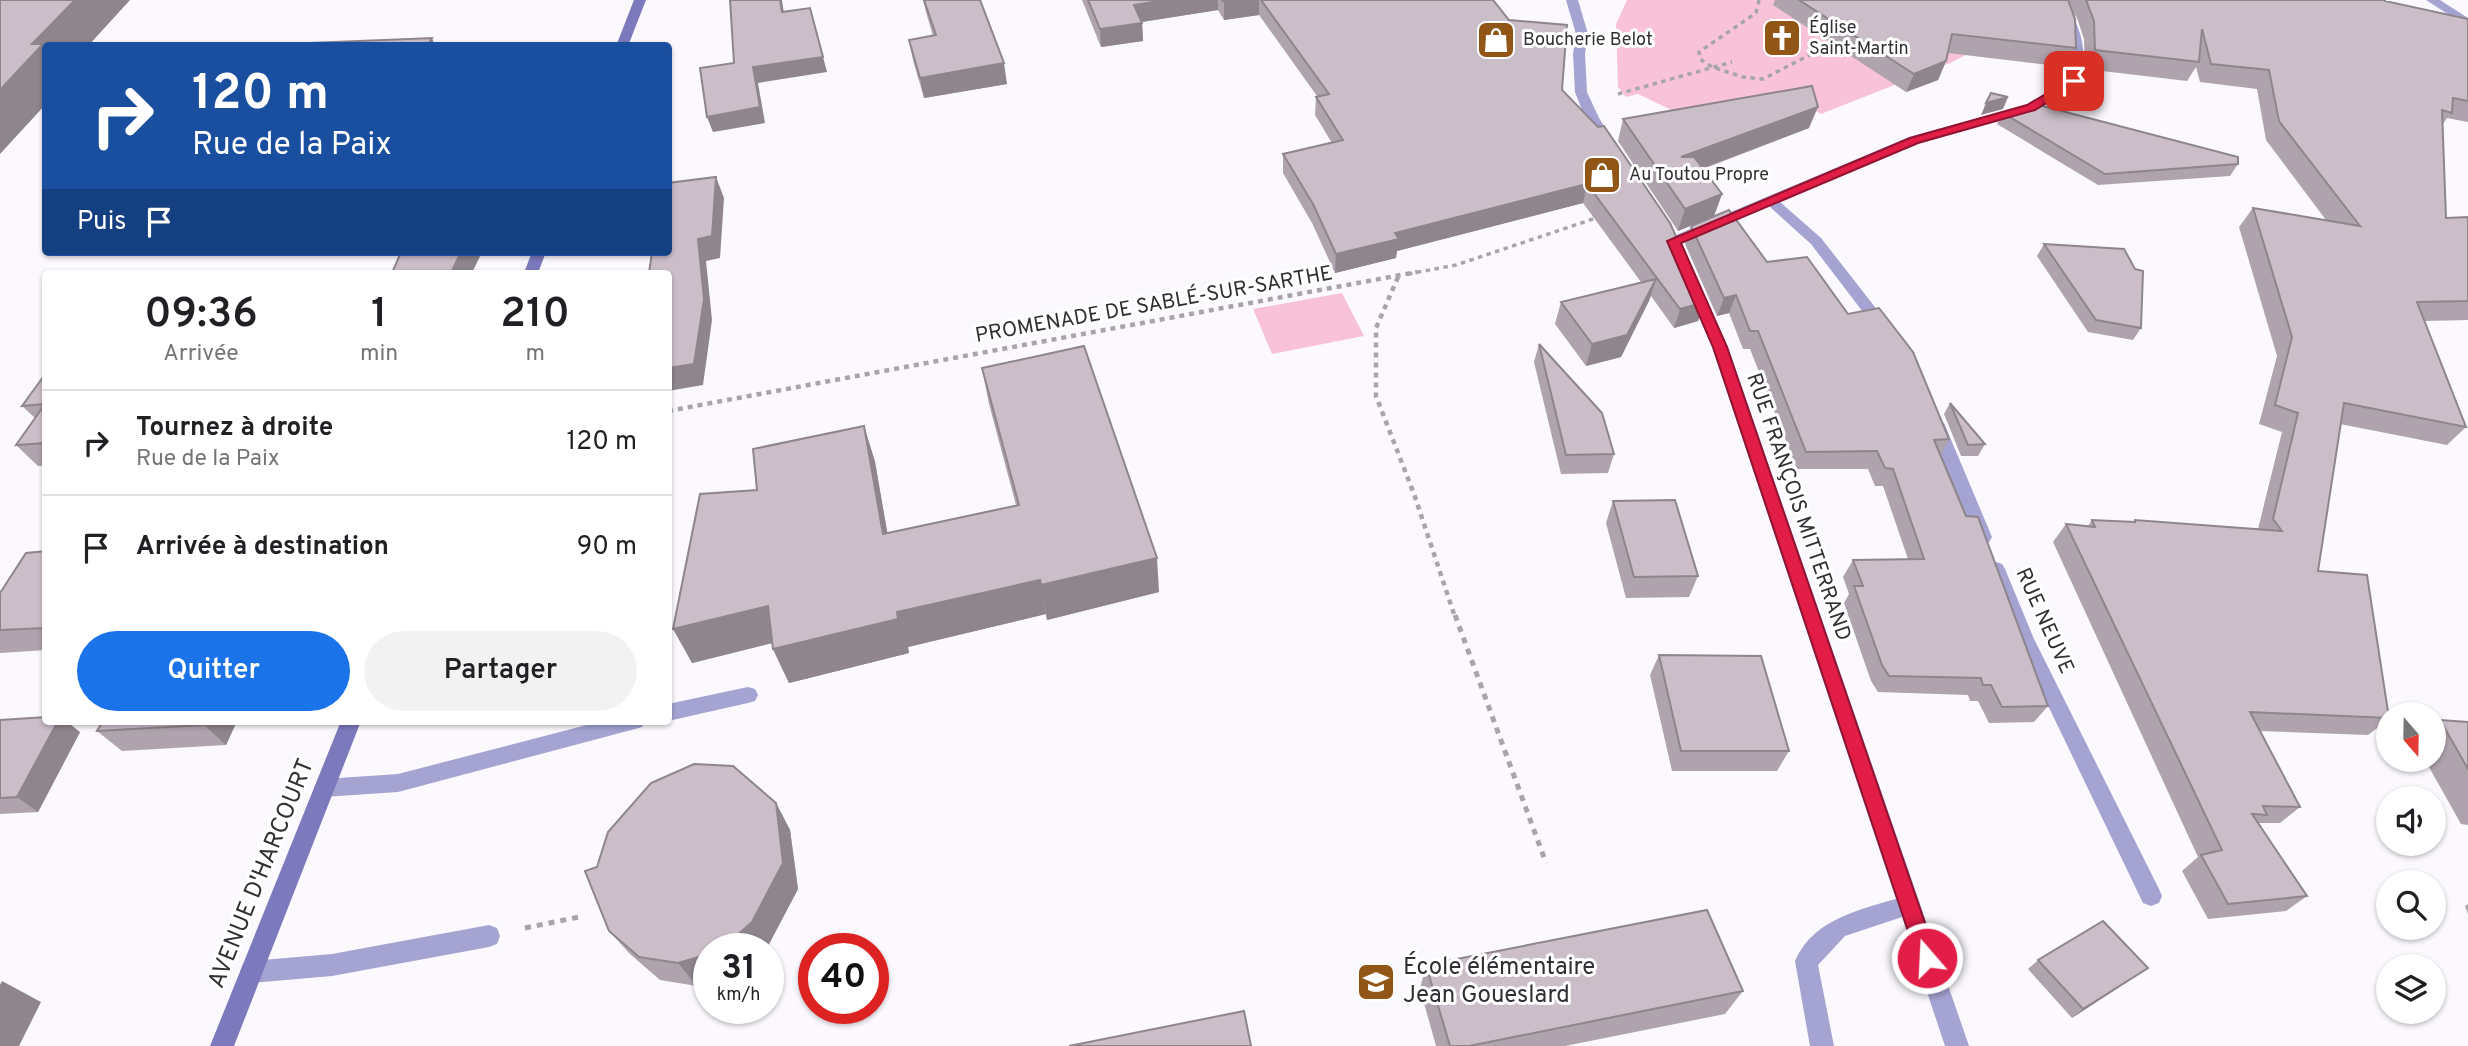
<!DOCTYPE html>
<html lang="fr">
<head>
<meta charset="utf-8">
<style>
	body { margin:0; font-family:Overpass,sans-serif; background:#f2f2f2; color:#202124; height:100vh; display:flex; flex-direction:column; font-size:26px; white-space:nowrap }
	* { box-sizing:border-box; margin:0 }
	p { font-size:23px; color:#757577 }
	.icon { flex:none; width:38px; height:38px; fill:none; stroke:currentColor; stroke-width:2; stroke-linecap:round; stroke-linejoin:round }
	.map { position:relative; flex:1; overflow:hidden }
	.details { position:absolute; left:42px; top:270px; width:630px; height:455px; display:flex; flex-direction:column; background:#fff; border-radius:7px; box-shadow:0 2px 5px #0004 }
	.details>* { flex:none }
	.banner { position:absolute; left:42px; top:42px; width:630px; height:214px; border-radius:7px; box-shadow:0 2px 5px #0004; background:#1a4fa0; color:#fff; overflow:hidden }
	.needle { width:46px; rotate:160deg }
	.buttons { position:absolute; left:2376px; top:702px; display:grid; gap:14px }
	.buttons a { display:grid; place-items:center; width:70px; height:70px; border-radius:50%; background:#fff; box-shadow:0 2px 5px #0004; font-size:35px }
	.speed { position:absolute; left:693px; top:933px; display:flex; gap:14px; font-size:35px; font-weight:700; text-align:center }
	.speed>* { display:grid; place-content:center; width:91px; height:91px; border-radius:50%; background:#fff; box-shadow:0 2px 5px #0004; line-height:1 }
	.speed small { font-size:18px; font-weight:400 }
	.speed .limit { border:10px solid #d22; background:#fff; color:#111 }
	.pin { position:absolute; display:grid; place-items:center; width:60px; height:60px; color:#fff; margin:-30px; border-radius:14px; box-shadow:0 4px 10px #0006 }
	.me { position:absolute; width:77px; margin:-38px; rotate:341deg; stroke-linejoin:round; filter:drop-shadow(0 0 5px #0008) }
	.turn { display:flex; align-items:center; gap:24px; height:147px; padding:0 35px; font-size:32px }
	.turn .icon { width:91px; height:91px; stroke-width:2.5 }
	.turn b { display:block; font-size:49px; line-height:60px }
	.then { display:flex; align-items:center; height:66px; padding:0 35px; background:#0003; gap:14px; font-size:26px }
	.eta { display:flex; justify-content:space-evenly; align-items:center; height:119px; text-align:center }
	.eta b { font-size:42px; font-weight:600; line-height:49px }
	.button { display:flex; gap:14px; margin-top:auto; padding:14px 35px }
	.button a { flex:1; height:80px; border-radius:42px; background:#1a73e8; color:#fff; font-size:28px; font-weight:600; line-height:80px; text-align:center }
	.button a+a { background:#f2f2f2; color:#202124 }
	ul { padding:0; list-style:none }
	li { display:flex; align-items:center; gap:21px; height:105px; padding:0 35px; border-top:2px solid #e0e0e0 }
	li div { flex:1 }
	li b { display:block; font-size:26px }
	li em { font-style:normal }
	.map>svg:first-child { display:block }
	.green { fill:#f8c3d8 }
	.lines { fill:none; stroke-linecap:round; stroke-linejoin:round }
	.path-far2 { stroke:#a7a4aa; stroke-width:3.5; stroke-dasharray:4.5 4.5; stroke-linecap:butt }
	.path-far1 { stroke:#a7a4aa; stroke-width:4.5; stroke-dasharray:5 5; stroke-linecap:butt }
	.path { stroke:#a7a4aa; stroke-width:5; stroke-dasharray:6 6; stroke-linecap:butt }
	.service { fill:#a4a3d2; fill-rule:evenodd }
	.minor { fill:#a4a3d2; fill-rule:evenodd }
	.tertiary { fill:#a4a3d2; fill-rule:evenodd }
	.secondary { fill:#7c79bd; fill-rule:evenodd }
	.wall { fill:#afa3ad }
	.shaded-wall { fill:#8e858d }
	.building { fill:#cbbec9; stroke:#8e858d; stroke-width:2 }
	.route { fill:#e11d48; stroke:#92132f; stroke-width:2 }
	.labels { text-anchor:middle; dominant-baseline:central; stroke-width:6; stroke-linejoin:round; paint-order:stroke }
	.far-poi-label { font-size:18px; fill:#312e34; stroke:#fff; text-anchor:start }
	.street-label { font-size:21px; fill:#312e34; stroke:#fff }
	.near-street-label { font-size:24px; fill:#312e34; stroke:#fff }
	.near-poi-label { font-size:24px; fill:#312e34; stroke:#fff; text-anchor:start }
</style>
</head>
<body>
<div class="map">
<svg width="2468" height="1046" viewBox="0 0 2468 1046">
	<rect width="100%" height="100%" fill="#fbf8fe"/>
	<!-- green -->
	<g class="green">
		<polygon points="1627,0 1915,0 1979,48 1950,63 1821,114 1796,100 1686,117 1638,94 1626,97 1618,87 1616,24"/>
		<polygon points="1342,293 1364,336 1272,354 1253,309"/>
	</g>
	<g class="lines">
		<!-- path-far2 -->
		<g class="path-far2">
			<polyline points="1759,0 1756,13 1699,52 1700,59 1712,67 1743,77 1763,79 1825,47 1846,50"/>
			<polyline points="1618,94 1732,62"/>
			<polyline points="1408,274 1456,265 1599,217"/>
		</g>
		<!-- path-far1 -->
		<g class="path-far1">
			<polyline points="1398,277 1376,328 1376,396 1414,494 1455,617"/>
			<polyline points="668,411 1417,272"/>
		</g>
		<!-- path -->
		<g class="path">
			<polyline points="1455,615 1546,863"/>
			<polyline points="525,928 579,917"/>
		</g>
		<!-- service -->
		<g class="service">
			<polygon points="748,687 755,689 758,695 755,701 748,703 668,721 667,721 668,704"/>
			<polygon points="602,721 645,721 642,727 635,729 398,792 324,797 317,794 314,788 317,782 324,779 398,774"/>
			<path d="M1909,895l8,3 3,7 -3,7 -72,24 -27,29 16,81h-24l-15,-85c19,-45 73,-53 114,-66z"/>
			<polygon points="489,925 497,928 500,936 497,944 489,947 332,976 251,983 243,980 240,972 243,964 251,961 332,954"/>
		</g>
		<!-- minor -->
		<g class="minor">
			<path d="M2050,0h12c19,23 28,55 16,84l-42,27 -117,32 -139,59 41,36 68,87 3,4 -3,4h-10l-68,-89 -42,-38 -90,38 -5,2 -7,-5 2,-3 240,-101 117,-32 42,-26c3,-36 4,-49 -18,-79z"/>
			<polygon points="2426,0 2440,0 2468,18 2468,27"/>
			<polygon points="1936,417 1944,423 1992,537 1989,542 1977,542 1974,537 1928,423"/>
			<polygon points="1996,562 2002,564 2005,569 2034,639 2159,889 2162,896 2159,903 2151,906 2143,903 2016,639 1987,569 1990,564"/>
		</g>
		<!-- tertiary -->
		<g class="tertiary">
			<polygon points="1566,0 1578,0 1588,34 1585,54 1587,92 1599,118 1616,145 1614,148 1604,148 1585,118 1575,92 1573,54 1576,34"/>
			<polygon points="1693,281 1700,286 1728,347 1969,1046 1945,1046 1712,347 1686,286"/>
		</g>
		<!-- secondary -->
		<g class="secondary">
			<polygon points="634,0 646,0 628,46 616,46"/>
			<polygon points="532,252 546,252 538,273 524,273"/>
			<polygon points="341,721 361,721 234,1046 210,1046"/>
		</g>
	</g>
	<!-- wall -->
	<g class="wall">
		<polygon points="923,0 980,0 1007,84 924,98 913,60 909,40 933,36 926,12"/>
		<polygon points="1082,0 1493,0 1562,90 1705,302 1698,321 1674,328 1651,296 1621,357 1586,366 1555,324 1561,302 1641,282 1583,203 1397,251 1396,258 1335,273 1312,223 1283,173 1283,154 1332,143 1315,115 1316,97 1317,96 1259,15 1224,20 1218,10 1142,22 1143,41 1101,47"/>
		<polygon points="1775,0 2385,0 2385,1 2468,19 2468,122 2447,118 2443,124 2446,218 2468,217 2468,320 2424,321 2466,427 2447,445 2340,424 2318,571 2389,714 2389,719 2368,735 2259,731 2300,807 2280,823 2258,823 2307,896 2286,911 2208,919 2182,871 2198,857 2053,542 2066,524 2088,526 2092,520 2133,522 2135,520 2258,529 2282,432 2259,424 2277,356 2239,227 2253,208 2326,220 2266,140 2257,89 2200,82 2196,67 2187,81 2085,69 2084,39 2077,18 2072,11 2076,48 2066,67 1948,53 1946,61 1938,80 1906,92 1773,5"/>
		<polygon points="2003,113 2238,164 2230,176 2098,185 1997,124"/>
		<polygon points="1623,119 1809,128 1703,169 1722,194 1714,216 1678,231 1618,141"/>
		<polygon points="1691,226 1767,262 1848,314 1949,439 1941,454 2048,706 2034,722 1989,723 1978,701 1970,701 1968,695 1878,692 1871,681 1844,603 1849,594 1843,577 1853,560 1908,559 1883,486 1875,486 1868,469 1797,469 1750,349 1743,349 1729,313 1717,316 1685,244"/>
		<polygon points="2044,244 2141,328 2133,340 2088,332 2037,256"/>
		<polygon points="1539,344 1614,454 1608,473 1561,474 1534,362"/>
		<polygon points="982,368 1159,592 1047,620 1046,614 908,647 909,653 789,683 773,649 773,643 692,663 864,426 875,462 887,533 1016,505 989,404"/>
		<polygon points="46,373 46,466 38,466 16,445 35,418 22,406"/>
		<polygon points="1950,403 1985,444 1978,456 1961,456 1944,414"/>
		<polygon points="1613,501 1698,576 1689,597 1626,598 1606,523"/>
		<polygon points="46,551 46,650 0,653 0,593"/>
		<polygon points="1659,655 1789,751 1777,771 1672,771 1650,675"/>
		<polygon points="0,720 80,732 38,812 0,814"/>
		<polygon points="2440,720 2468,722 2468,825 2461,824 2425,760 2434,760 2434,724"/>
		<polygon points="237,721 226,745 122,751 97,731"/>
		<polygon points="776,803 790,830 798,889 768,946 709,948 709,983 697,986 660,980 630,954 609,931"/>
		<polygon points="2468,904 2468,914 2465,906"/>
		<polygon points="2038,960 2136,976 2072,1018 2028,969"/>
		<polygon points="1426,965 1743,991 1725,1014 1565,1046 1436,1046 1420,989"/>
	</g>
	<!-- shaded-wall -->
	<g class="shaded-wall">
		<polygon points="75,0 130,0 88,46 46,46 46,104 0,154 0,89 32,44"/>
		<polygon points="780,0 782,0 786,28 782,12"/>
		<polygon points="1165,0 1218,0 1218,10 1135,23 1134,5"/>
		<polygon points="1239,0 1259,0 1259,15 1224,20 1224,2"/>
		<polygon points="810,8 827,72 758,83 765,123 713,132 707,117 753,67"/>
		<polygon points="1142,23 1143,41 1101,47 1100,29"/>
		<polygon points="432,38 435,46 427,46"/>
		<polygon points="1946,61 1938,80 1906,92 1914,74"/>
		<polygon points="1004,63 1007,84 924,98 920,78"/>
		<polygon points="2008,97 2003,109 1981,115 1986,103"/>
		<polygon points="1818,107 1809,128 1674,179 1681,157"/>
		<polygon points="716,177 724,198 720,258 706,261 712,320 703,385 668,391 668,368 698,239"/>
		<polygon points="1587,184 1583,203 1397,251 1396,258 1335,273 1336,254 1395,233"/>
		<polygon points="1722,194 1714,216 1678,231 1685,209"/>
		<polygon points="461,252 482,252 472,273 451,273"/>
		<polygon points="1656,279 1649,301 1621,357 1586,366 1592,344"/>
		<polygon points="1736,295 1729,313 1717,316 1724,298"/>
		<polygon points="1705,302 1698,321 1674,328 1680,309"/>
		<polygon points="864,426 875,462 894,570 883,534"/>
		<polygon points="1157,558 1159,592 1047,620 1041,585"/>
		<polygon points="1040,580 1046,614 908,647 909,653 789,683 773,649 897,612"/>
		<polygon points="768,606 784,640 692,663 673,629"/>
		<polygon points="58,721 66,721 80,732 38,812 17,797"/>
		<polygon points="206,721 237,721 226,745 204,725"/>
		<polygon points="776,803 790,830 798,889 768,946 765,948 723,948"/>
		<polygon points="709,954 709,983 697,986 678,963"/>
		<polygon points="2148,968 2136,976 2072,1018 2083,1009"/>
		<polygon points="2,981 41,1002 19,1046 0,1046 0,985"/>
	</g>
	<!-- building -->
	<g class="building">
		<polygon points="0,0 75,0 32,44 43,44 0,90"/>
		<polygon points="730,0 780,0 782,12 810,8 823,57 753,67 760,107 707,117 700,68 734,63"/>
		<polygon points="924,0 980,0 1004,63 920,78 909,40 936,35"/>
		<polygon points="1088,0 1165,0 1134,5 1142,23 1100,29"/>
		<polygon points="1222,0 1239,0 1224,2"/>
		<polygon points="1261,0 1493,0 1509,20 1567,25 1562,90 1598,127 1604,126 1670,223 1705,302 1680,309 1587,184 1395,233 1399,239 1336,254 1313,204 1283,154 1343,140 1316,97 1329,94"/>
		<polygon points="1799,0 2068,0 2075,19 2076,48 1952,34 1946,61 1914,74"/>
		<polygon points="2086,0 2385,0 2385,1 2468,19 2468,101 2453,98 2452,113 2442,110 2446,218 2468,217 2468,301 2417,302 2466,427 2344,403 2318,571 2367,575 2389,718 2250,712 2300,807 2263,806 2267,815 2252,814 2307,896 2228,904 2201,855 2222,850 2066,524 2095,527 2092,520 2135,522 2135,520 2282,531 2273,519 2298,413 2275,405 2292,337 2253,208 2360,226 2279,121 2269,70 2211,64 2202,29 2199,62 2095,50 2094,21"/>
		<polygon points="432,38 427,46 309,46 310,43"/>
		<polygon points="1812,86 1818,107 1681,157 1694,157 1722,194 1685,209 1623,119"/>
		<polygon points="1991,93 2008,97 1986,103"/>
		<polygon points="2035,104 2238,157 2238,164 2105,174 2003,113"/>
		<polygon points="716,177 712,236 698,239 704,299 694,364 668,368 668,273 649,273 652,252 668,252 668,183"/>
		<polygon points="1729,210 1767,262 1807,257 1848,314 1879,308 1913,352 1949,439 1934,440 1966,516 1978,517 2048,706 2002,707 1991,685 1983,685 1981,678 1889,676 1882,665 1854,586 1863,586 1853,560 1924,559 1893,469 1885,468 1877,451 1806,452 1758,331 1750,331 1736,295 1724,298 1691,226"/>
		<polygon points="2044,244 2124,249 2135,269 2143,271 2141,328 2096,320"/>
		<polygon points="401,252 461,252 451,273 392,273"/>
		<polygon points="1656,279 1627,335 1592,344 1561,302"/>
		<polygon points="1539,344 1602,413 1614,454 1566,455"/>
		<polygon points="1084,346 1157,558 1041,585 1040,580 897,612 898,619 773,649 768,606 673,629 700,494 757,490 753,449 864,426 883,534 1019,505 982,368"/>
		<polygon points="46,373 46,443 16,445 45,404 22,406"/>
		<polygon points="1950,403 1985,444 1968,445"/>
		<polygon points="1675,500 1698,576 1634,577 1613,501"/>
		<polygon points="46,551 46,628 0,630 0,593 26,553"/>
		<polygon points="1659,655 1761,656 1789,751 1681,751"/>
		<polygon points="46,717 46,721 58,721 17,797 0,798 0,720"/>
		<polygon points="2440,720 2468,722 2468,769"/>
		<polygon points="103,721 206,721 204,725 97,731"/>
		<polygon points="694,764 733,766 776,803 783,863 752,922 723,948 709,948 709,954 678,963 639,957 609,931 585,871 597,867 608,832 651,783"/>
		<polygon points="1707,910 1743,991 1469,1046 1450,1046 1426,965"/>
		<polygon points="2103,921 2148,968 2083,1009 2038,960"/>
		<polygon points="1244,1011 1251,1046 1069,1046"/>
	</g>
	<!-- route -->
	<polygon class="route" points="2074,78 2080,81 2078,83 2035,110 1918,143 1681,243 1727,347 1937,958 1934,965 1927,968 1920,965 1917,958 1713,347 1667,241 1910,138 2027,105"/>
	<!-- icons -->
	<defs>
		<symbol id="church-square" viewBox="-11 -11 22 22"><rect x="-9" y="-9" width="18" height="18" rx="4" fill="#915615" stroke="#fff"/><path d="M-1.2-6h2.4v3.5h3.3v2.4h-3.3V6h-2.4V-.1h-3.3v-2.4h3.3Z" fill="#fff"/></symbol>
		<symbol id="shop-square" viewBox="-11 -11 22 22"><rect x="-9" y="-9" width="18" height="18" rx="4" fill="#915615" stroke="#fff"/><path d="M-5-2.5h2.3a2.7 3.5 0 0 1 5.4 0H5L5.5 6h-11ZM-1.5-2.5h3a1.5 2.3 0 0 0-3 0Z" fill="#fff"/></symbol>
		<symbol id="school-square" viewBox="-11 -11 22 22"><rect x="-9" y="-9" width="18" height="18" rx="4" fill="#915615" stroke="#fff"/><path d="M0-5L7-2L0 1L-7-2ZM-4 1L0 2.5L4 1V4Q0 6-4 4Z" fill="#fff"/></symbol>
	</defs>
	<g fill-rule="evenodd">
		<use href="#church-square" x="1760" y="16" width="44" height="44"/>
		<use href="#shop-square" x="1474" y="18" width="44" height="44"/>
		<use href="#shop-square" x="1580" y="153" width="44" height="44"/>
		<use href="#school-square" x="1354" y="960" width="44" height="44"/>
	</g>
	<g class="labels">
		<!-- far-poi labels -->
		<g class="far-poi-label">
			<text x="1809" y="28">Église<tspan x="1809" dy="21">Saint-Martin</tspan></text>
			<text x="1523" y="40">Boucherie Belot</text>
			<text x="1629" y="175">Au Toutou Propre</text>
		</g>
		<!-- street labels -->
		<g class="street-label">
			<text transform="translate(1154 305) rotate(-10)">PROMENADE DE SABLÉ-SUR-SARTHE</text>
			<text transform="translate(1798 507) rotate(71)">RUE FRANÇOIS MITTERRAND</text>
			<text transform="translate(2044 621) rotate(66)">RUE NEUVE</text>
		</g>
		<!-- near-street labels -->
		<g class="near-street-label">
			<text transform="translate(262 874) rotate(-68)">AVENUE D'HARCOURT</text>
		</g>
		<!-- near-poi labels -->
		<g class="near-poi-label">
			<text x="1403" y="968">École élémentaire<tspan x="1403" dy="28">Jean Goueslard</tspan></text>
		</g>
	</g>
</svg>
<div class="buttons">
<a><svg class="needle" viewBox="-14 -14 28 28"><path d="M0-13l5 13h-10z" fill="#e53935"/><path d="M0 13l5-13h-10z" fill="#757577"/></svg></a>
<a><svg class="icon" aria-label="sound" viewBox="0 0 24 24"><path d="M4 9h4l5-4v14l-5-4H4zM17 9q2 3 0 6"/></svg></a>
<a><svg class="icon" aria-label="search" viewBox="0 0 24 24"><circle cx="10" cy="10" r="6"/><path d="M15 15l6 6"/></svg></a>
<a><svg class="icon" aria-label="layers" viewBox="0 0 24 24"><path d="M12 4l9 5-9 5-9-5zM3 14l9 5 9-5"/></svg></a>
</div>
<div class="speed"><div>31<small>km/h</small></div><div class="limit">40</div></div>
<div class="pin" style="left:2074px;top:81px;background:#d93025"><svg class="icon" aria-label="arrive" viewBox="0 0 24 24"><path d="M6 21V4h12l-3 4 3 4H6"/></svg></div>
<svg class="me" style="left:1927px;top:958px" viewBox="-20 -20 40 40"><circle r="17" fill="#e11d48" stroke="#fff" stroke-width="3"/><path d="M0-11L8 9 0 5-8 9z" fill="#fff"/></svg>
<div class="banner">
<div class="turn"><svg class="icon" aria-label="right" viewBox="0 0 24 24"><path d="M7 20v-9h11M14 6l5 5-5 5"/></svg><div><b>120 m</b>Rue de la Paix</div></div>
<div class="then">Puis<svg class="icon" aria-label="arrive" viewBox="0 0 24 24"><path d="M6 21V4h12l-3 4 3 4H6"/></svg></div>
</div>
<section class="details">
<div class="eta">
<div><b>09:36</b><p>Arrivée</p></div>
<div><b>1</b><p>min</p></div>
<div><b>210</b><p>m</p></div>
</div>
<ul>
<li><svg class="icon" aria-label="right" viewBox="0 0 24 24"><path d="M7 20v-9h11M14 6l5 5-5 5"/></svg><div><b>Tournez à droite</b><p>Rue de la Paix</p></div><em>120 m</em></li>
<li><svg class="icon" aria-label="arrive" viewBox="0 0 24 24"><path d="M6 21V4h12l-3 4 3 4H6"/></svg><div><b>Arrivée à destination</b></div><em>90 m</em></li>
</ul>
<div class="button"><a>Quitter</a><a>Partager</a></div>
</section>
</div>
</body>
</html>
